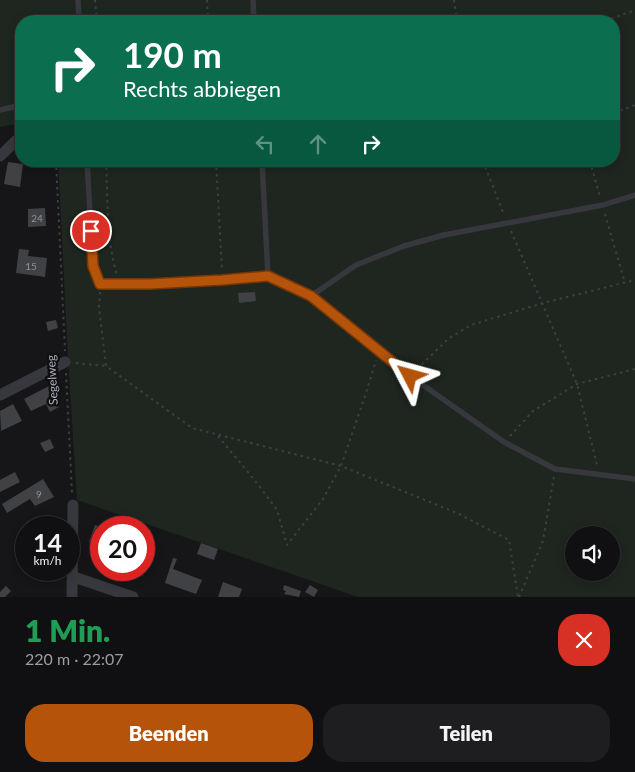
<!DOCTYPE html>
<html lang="de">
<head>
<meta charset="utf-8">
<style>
	body { margin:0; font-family:Lato,sans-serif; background:#1e1e20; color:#f1f3f6; height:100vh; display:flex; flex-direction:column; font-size:19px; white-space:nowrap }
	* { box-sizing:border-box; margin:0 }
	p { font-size:16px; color:#9c9d9f }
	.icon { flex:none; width:28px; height:28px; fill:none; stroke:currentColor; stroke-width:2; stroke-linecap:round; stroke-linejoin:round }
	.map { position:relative; height:597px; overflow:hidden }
	.panel { display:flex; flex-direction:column; background:#101012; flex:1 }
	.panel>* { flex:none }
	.banner { position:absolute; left:15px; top:15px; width:605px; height:152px; border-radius:20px; box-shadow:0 2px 8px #0003,0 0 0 1px #303032; background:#0b6e4f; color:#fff; overflow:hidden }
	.fabs { position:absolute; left:565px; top:526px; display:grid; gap:10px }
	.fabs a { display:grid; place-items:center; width:55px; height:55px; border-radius:50%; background:#101012; box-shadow:0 2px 8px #0003,0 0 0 1px #303032; font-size:25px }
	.speed { position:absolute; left:15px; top:516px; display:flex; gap:10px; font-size:25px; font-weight:700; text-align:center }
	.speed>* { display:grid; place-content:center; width:65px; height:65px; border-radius:50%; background:#101012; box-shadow:0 2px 8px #0003,0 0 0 1px #303032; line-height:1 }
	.speed small { font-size:12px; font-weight:400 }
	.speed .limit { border:8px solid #d22; background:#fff; color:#111 }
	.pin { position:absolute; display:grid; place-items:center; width:42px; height:42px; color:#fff; margin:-21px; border:2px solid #fff; border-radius:50%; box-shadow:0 1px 5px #0007 }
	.me { position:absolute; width:55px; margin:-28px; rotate:309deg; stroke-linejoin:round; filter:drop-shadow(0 0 4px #0008) }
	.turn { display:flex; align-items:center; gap:18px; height:105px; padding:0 25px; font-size:22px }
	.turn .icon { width:65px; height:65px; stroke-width:2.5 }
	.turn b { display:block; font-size:35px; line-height:42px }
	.lanes { display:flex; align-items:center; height:48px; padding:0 25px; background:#0003; justify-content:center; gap:25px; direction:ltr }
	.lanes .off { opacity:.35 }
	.round { display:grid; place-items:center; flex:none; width:52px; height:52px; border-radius:20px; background:#1e1e20 }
	.head { display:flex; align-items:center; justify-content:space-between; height:85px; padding:0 25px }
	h1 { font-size:30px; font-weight:800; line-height:38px; color:#1e9e55 }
	.cta { display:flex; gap:10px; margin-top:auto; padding:10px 25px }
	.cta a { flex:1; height:58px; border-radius:20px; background:#b45309; color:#fff; font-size:20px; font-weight:800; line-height:58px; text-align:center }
	.cta a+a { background:#1e1e20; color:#f1f3f6 }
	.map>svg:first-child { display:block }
	.green { fill:#1e261f; fill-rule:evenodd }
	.building { fill:#404145 }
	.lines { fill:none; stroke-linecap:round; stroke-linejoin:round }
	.path { stroke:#3d3f44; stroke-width:2; stroke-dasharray:2.5 4; stroke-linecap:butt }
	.lane { stroke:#37383d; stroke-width:5.5 }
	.street { stroke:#37383d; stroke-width:11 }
	.route-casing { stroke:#753606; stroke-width:12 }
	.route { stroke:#b45309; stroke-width:9 }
	.labels { text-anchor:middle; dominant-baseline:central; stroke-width:5; stroke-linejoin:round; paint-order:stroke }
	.number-label { font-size:10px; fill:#8e929b }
	.street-label { font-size:12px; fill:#a8adb8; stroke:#111113 }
</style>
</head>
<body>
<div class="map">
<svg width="635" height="597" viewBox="0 0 635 597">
	<rect width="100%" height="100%" fill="#161618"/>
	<!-- green -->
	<path class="green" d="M0,0h635v597h-277l-281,-97 -9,-142 -10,-197h556v-140h-593v102l-21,4zM574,535h37v37h-37z"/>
	<!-- building -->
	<g class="building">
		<polygon points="8,162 23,164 20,187 4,184"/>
		<polygon points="45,208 46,226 28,227 28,209"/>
		<polygon points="19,249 29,250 28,256 47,258 45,277 16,273"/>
		<polygon points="255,292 256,301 239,303 238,293"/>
		<polygon points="56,320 58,328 48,331 46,322"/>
		<polygon points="49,386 59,407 50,412 46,404 31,411 24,399"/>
		<polygon points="13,404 22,421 1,431 0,411"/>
		<polygon points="50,439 54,448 45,452 40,443"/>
		<polygon points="15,472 20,482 0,492 0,480"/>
		<polygon points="43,479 54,497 35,506 30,499 7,513 2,504"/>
		<polygon points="102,524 112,527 101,528 101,544 96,542 95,545 89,542 95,525 101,527"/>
		<polygon points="26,531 26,546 23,547 17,537"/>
		<polygon points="201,543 218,549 214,560 197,554"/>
		<polygon points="173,558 177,559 173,569 202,580 196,594 165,583"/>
		<polygon points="144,560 148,561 143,576 127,570 144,570"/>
		<polygon points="223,582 242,589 239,597 218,597"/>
		<polygon points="284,585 301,591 299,597 284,594 286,591 283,590"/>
		<polygon points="310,585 318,590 314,597 305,592"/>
		<polygon points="6,586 11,591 5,597 0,597 0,592"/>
	</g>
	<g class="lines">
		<!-- path -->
		<g class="path">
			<polyline points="95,0 97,21"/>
			<polyline points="207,0 208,21"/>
			<polyline points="454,0 457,21"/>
			<polyline points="605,21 635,10"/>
			<polyline points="614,113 635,105"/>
			<polyline points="56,161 65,351"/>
			<path d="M106,161c2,38 0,78 11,114"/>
			<polyline points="216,161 222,270"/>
			<polyline points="483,161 504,215"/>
			<polyline points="590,161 600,197"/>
			<polyline points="271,167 320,166 361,161"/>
			<polyline points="605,214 625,283"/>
			<polyline points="511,231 577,384 597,465"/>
			<polyline points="100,292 99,307 106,366 192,428 341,466 457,513 509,540 518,597"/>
			<polyline points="76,363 106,366"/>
			<polyline points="417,369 448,339 471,325 543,303 635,280"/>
			<polyline points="66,373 72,493"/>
			<polyline points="218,436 257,483 277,510 287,545 323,499 341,466 366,393 376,360"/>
			<polyline points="510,436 533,411 577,384 635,369"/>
			<polyline points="519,597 543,541 554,476"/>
		</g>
		<!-- lane -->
		<g class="lane">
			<polyline points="78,0 79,21"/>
			<polyline points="253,0 254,21"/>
			<polyline points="0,110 21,105"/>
			<polyline points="87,161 93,266 101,284 132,285 222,280 268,276 311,296 410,376 504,442 555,469 635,479"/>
			<polyline points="262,161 268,276"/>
			<polyline points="311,296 356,265 404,246 444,235 603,205 635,195"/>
		</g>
		<!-- street -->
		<g class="street">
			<polyline points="0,156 21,136"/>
			<polyline points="0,395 65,362"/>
			<polyline points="74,577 133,597"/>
			<polyline points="72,597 73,505"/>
		</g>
	</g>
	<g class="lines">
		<defs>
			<polyline id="route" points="91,231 93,266 100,284 150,284 222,280 268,276 311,296 410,376"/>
		</defs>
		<!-- route casing -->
		<use href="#route" class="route-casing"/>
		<!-- route -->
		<use href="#route" class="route"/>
	</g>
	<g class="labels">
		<!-- number labels -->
		<g class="number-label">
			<text x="37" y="218">24</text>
			<text x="31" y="266">15</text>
			<text x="39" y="494">9</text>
		</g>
		<!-- street labels -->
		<g class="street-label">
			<text transform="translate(52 380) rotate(-93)">Segelweg</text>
		</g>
	</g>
</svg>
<div class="fabs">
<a><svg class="icon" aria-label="sound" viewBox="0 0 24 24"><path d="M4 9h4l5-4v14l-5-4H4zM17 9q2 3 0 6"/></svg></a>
</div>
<div class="speed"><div>14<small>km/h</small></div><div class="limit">20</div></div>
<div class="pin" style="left:91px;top:231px;background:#d93025"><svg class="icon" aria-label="arrive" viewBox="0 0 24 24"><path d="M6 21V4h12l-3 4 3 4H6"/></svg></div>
<svg class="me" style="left:410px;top:376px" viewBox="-20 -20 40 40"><path d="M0-17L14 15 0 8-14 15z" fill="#b45309" stroke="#fff" stroke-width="4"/></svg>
<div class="banner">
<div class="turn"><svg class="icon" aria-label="right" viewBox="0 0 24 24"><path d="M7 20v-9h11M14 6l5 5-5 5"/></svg><div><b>190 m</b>Rechts abbiegen</div></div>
<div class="lanes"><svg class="icon off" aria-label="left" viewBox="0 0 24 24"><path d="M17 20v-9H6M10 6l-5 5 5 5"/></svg><svg class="icon off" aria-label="ahead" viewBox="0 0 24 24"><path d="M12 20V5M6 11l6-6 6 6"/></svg><svg class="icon" aria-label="right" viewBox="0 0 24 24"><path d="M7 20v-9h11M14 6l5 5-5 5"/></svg></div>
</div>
</div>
<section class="panel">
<div class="head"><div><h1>1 Min.</h1><p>220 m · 22:07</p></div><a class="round" style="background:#d93025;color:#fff"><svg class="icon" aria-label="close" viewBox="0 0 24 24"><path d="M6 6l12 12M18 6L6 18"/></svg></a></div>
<div class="cta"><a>Beenden</a><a>Teilen</a></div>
</section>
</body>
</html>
